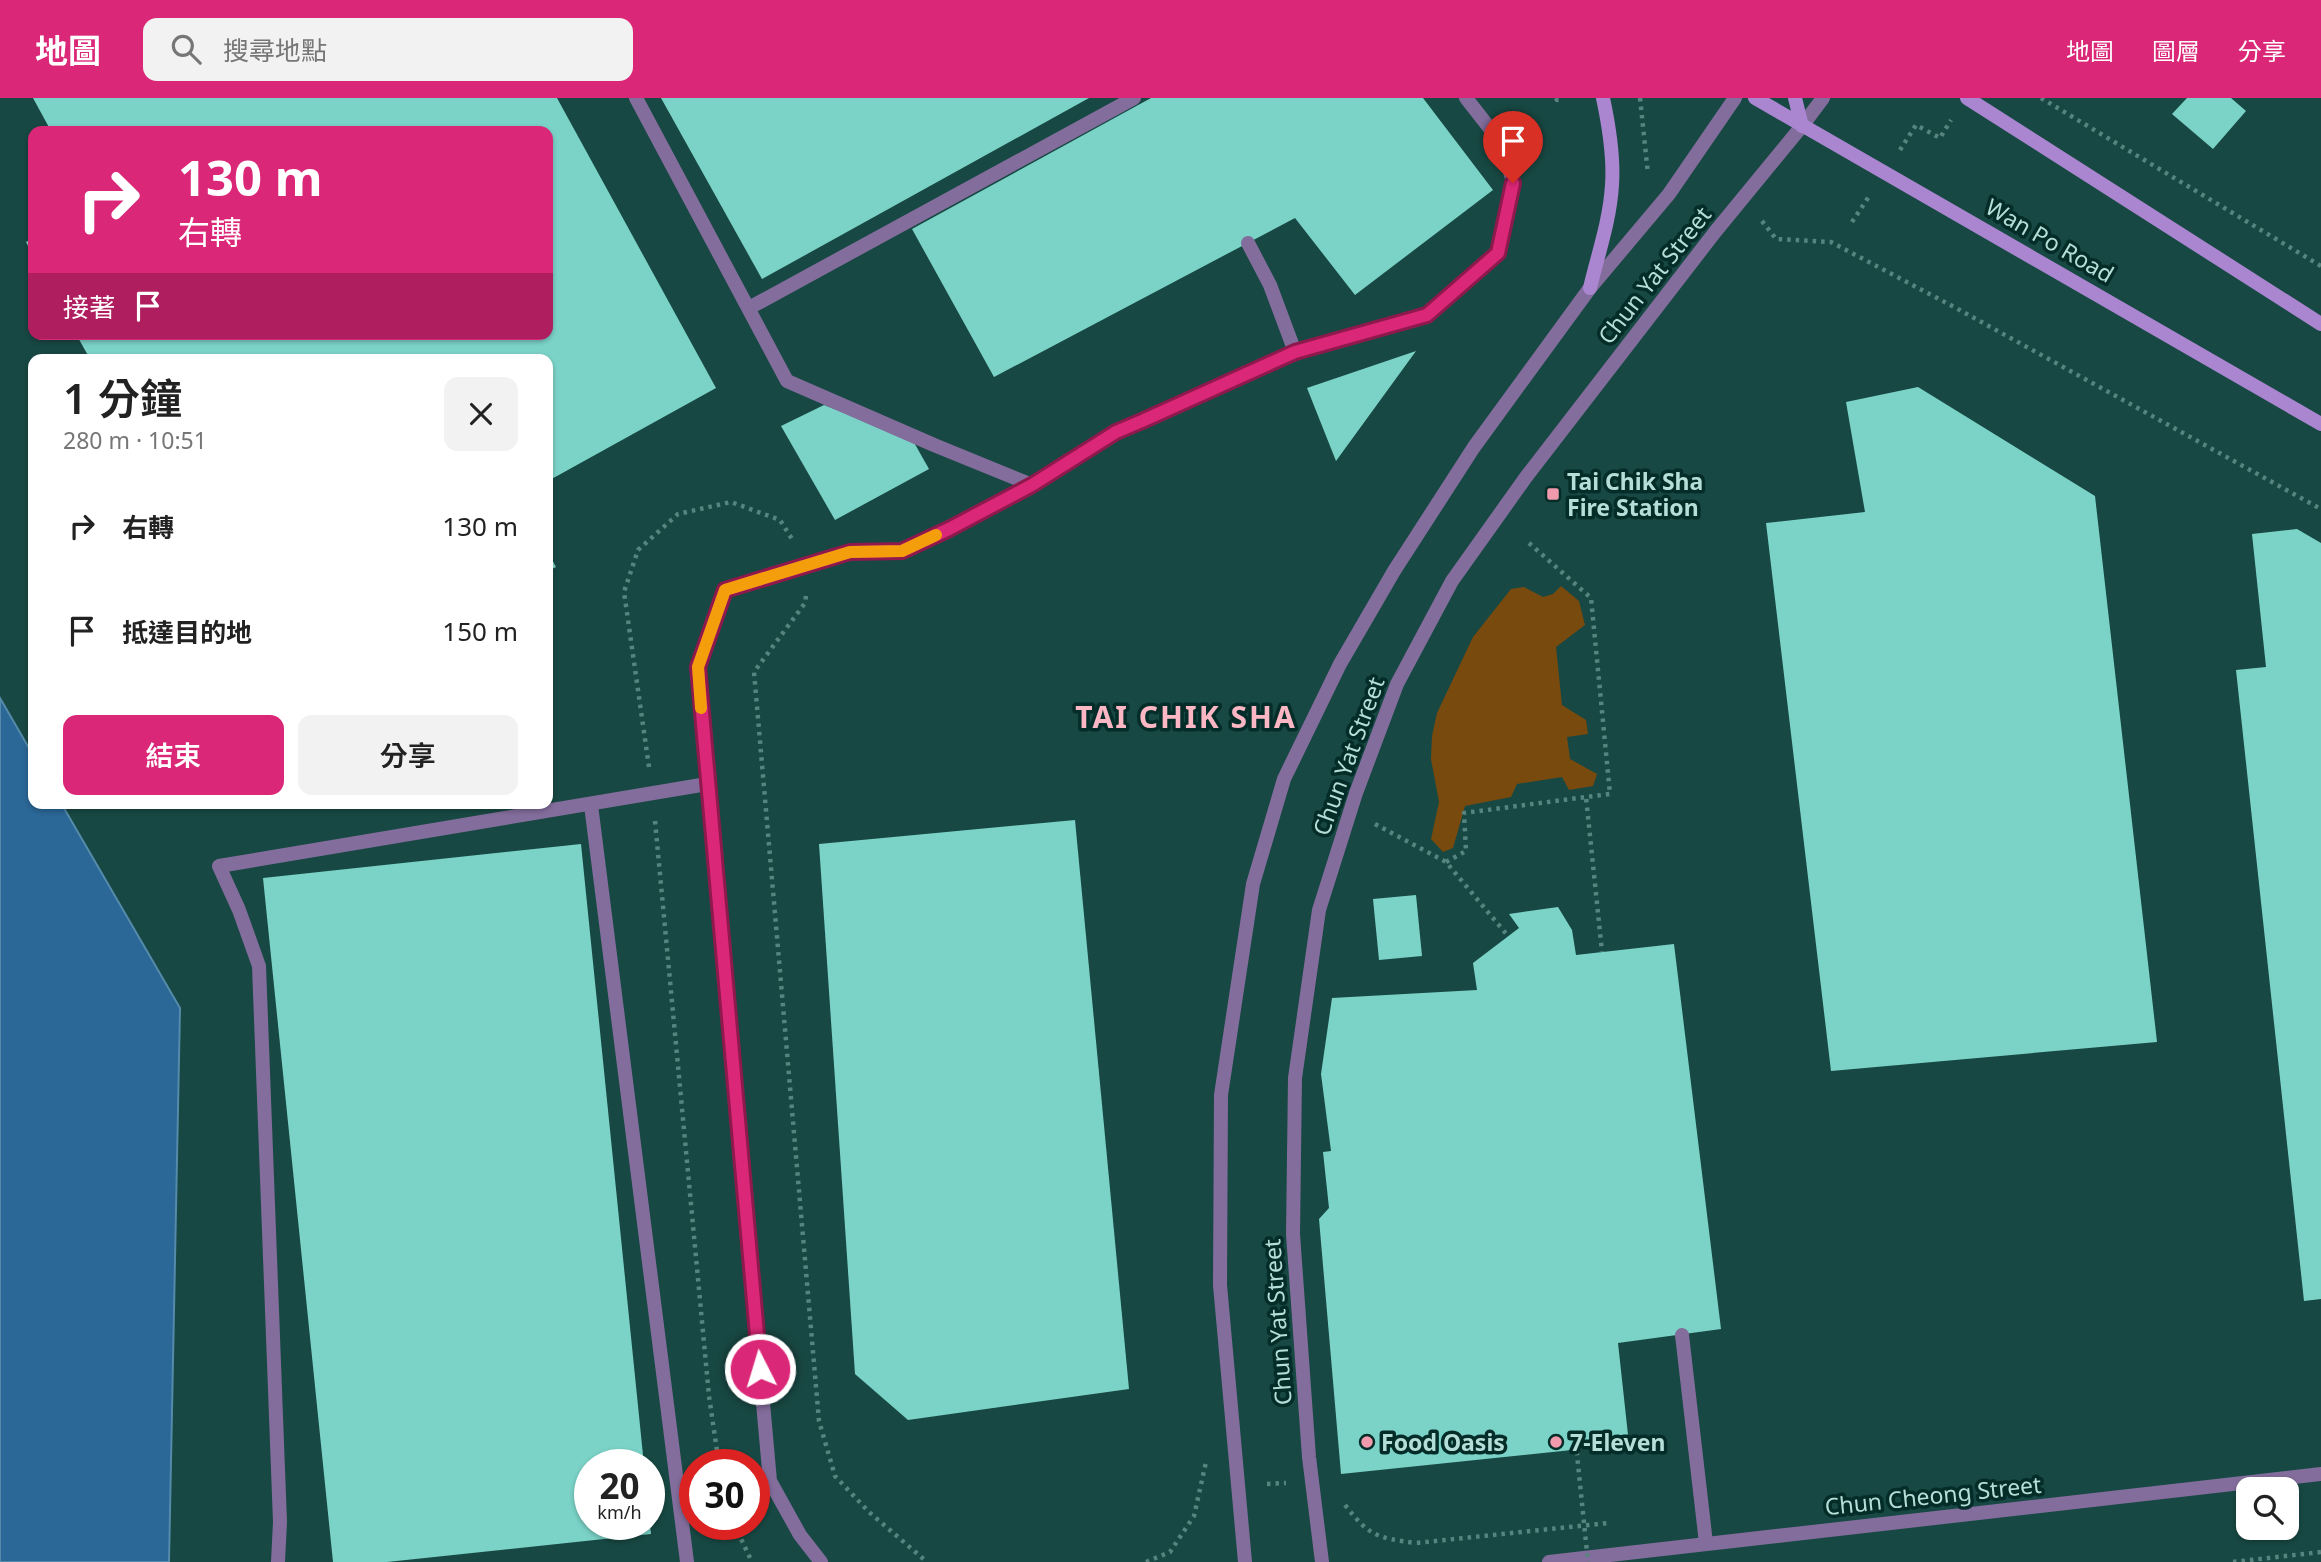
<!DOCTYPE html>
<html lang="zh-TW">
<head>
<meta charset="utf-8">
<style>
	body { margin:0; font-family:"Noto Sans","Noto Sans TC",sans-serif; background:#f2f2f2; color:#222; height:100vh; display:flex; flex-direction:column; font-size:26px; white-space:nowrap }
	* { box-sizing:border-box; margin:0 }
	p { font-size:23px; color:#767676 }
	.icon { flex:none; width:38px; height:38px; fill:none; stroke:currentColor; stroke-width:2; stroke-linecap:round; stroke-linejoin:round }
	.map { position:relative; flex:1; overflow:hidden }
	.details { position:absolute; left:28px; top:256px; width:525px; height:455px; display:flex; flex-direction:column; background:#fff; border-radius:14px; box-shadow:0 2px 5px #0004 }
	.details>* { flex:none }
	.guide { position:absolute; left:28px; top:28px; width:525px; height:214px; border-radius:14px; box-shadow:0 2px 5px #0004; background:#db2777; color:#fff; overflow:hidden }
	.tools { position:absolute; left:2236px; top:1379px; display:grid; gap:14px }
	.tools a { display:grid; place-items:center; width:63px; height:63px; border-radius:14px; background:#fff; box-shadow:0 2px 5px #0004; font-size:35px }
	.speed { position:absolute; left:574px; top:1351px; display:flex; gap:14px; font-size:35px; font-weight:700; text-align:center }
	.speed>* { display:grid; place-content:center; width:91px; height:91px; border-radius:50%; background:#fff; box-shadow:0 2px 5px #0004; line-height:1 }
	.speed small { font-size:18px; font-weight:400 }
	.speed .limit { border:10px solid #d22; background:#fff; color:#111 }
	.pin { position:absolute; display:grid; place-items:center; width:60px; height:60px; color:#fff; margin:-72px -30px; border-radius:50% 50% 50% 0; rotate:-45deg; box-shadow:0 0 7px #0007 }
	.pin .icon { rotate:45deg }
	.me { position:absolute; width:77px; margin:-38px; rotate:355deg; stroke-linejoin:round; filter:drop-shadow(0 0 5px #0008) }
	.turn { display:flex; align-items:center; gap:24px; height:147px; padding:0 35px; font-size:32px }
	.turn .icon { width:91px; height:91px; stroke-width:2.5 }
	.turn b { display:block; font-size:49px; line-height:60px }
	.then { display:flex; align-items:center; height:66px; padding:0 35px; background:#0003; gap:14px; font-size:26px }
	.round { display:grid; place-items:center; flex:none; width:74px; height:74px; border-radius:14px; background:#f2f2f2 }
	.summary { display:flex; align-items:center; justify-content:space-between; height:119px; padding:0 35px }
	h1 { font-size:42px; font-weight:600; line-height:52px }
	.primary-button { display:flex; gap:14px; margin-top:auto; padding:14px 35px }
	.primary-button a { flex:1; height:80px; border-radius:14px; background:#db2777; color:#fff; font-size:28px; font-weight:600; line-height:80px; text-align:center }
	.primary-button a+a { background:#f2f2f2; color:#222 }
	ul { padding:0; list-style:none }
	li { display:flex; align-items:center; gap:21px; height:105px; padding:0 35px }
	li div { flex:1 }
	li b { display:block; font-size:26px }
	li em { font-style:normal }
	header { display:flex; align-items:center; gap:42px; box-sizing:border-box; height:98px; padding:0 35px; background:#db2777; color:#fff }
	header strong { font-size:33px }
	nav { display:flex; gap:38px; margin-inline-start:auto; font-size:24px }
	.search { width:490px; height:63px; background:#f2f2f2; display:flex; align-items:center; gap:18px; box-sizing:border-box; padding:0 24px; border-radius:14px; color:#767676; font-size:26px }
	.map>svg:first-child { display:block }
	.green { fill:#794a0e }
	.water { fill:#2b6797; stroke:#548baa; stroke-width:2 }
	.building { fill:#7bd3c8 }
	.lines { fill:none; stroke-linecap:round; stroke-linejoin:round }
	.path { stroke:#57847e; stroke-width:4.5; stroke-dasharray:3.5 5; stroke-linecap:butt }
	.service { stroke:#836d9c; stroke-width:14 }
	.minor { stroke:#836d9c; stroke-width:14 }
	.tertiary { stroke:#836d9c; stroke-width:14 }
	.secondary { stroke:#a986cf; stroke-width:14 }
	.path-bridge { stroke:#57847e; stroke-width:4.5; stroke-dasharray:3.5 5; stroke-linecap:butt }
	.route-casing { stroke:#8e194d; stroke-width:18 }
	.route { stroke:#db2777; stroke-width:12 }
	.slow { stroke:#f59e0b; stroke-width:12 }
	.poi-dot { fill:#f29aad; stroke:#042c28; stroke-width:2.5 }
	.labels { text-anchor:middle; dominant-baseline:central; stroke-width:7; stroke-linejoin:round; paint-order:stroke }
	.street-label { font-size:23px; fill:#b5ded8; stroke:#042c28 }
	.poi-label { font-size:23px; font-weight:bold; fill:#b5ded8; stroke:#042c28; text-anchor:start }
	.district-label { font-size:30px; font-weight:bold; letter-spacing:2px; fill:#fbb7c4; stroke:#042c28 }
</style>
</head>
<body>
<header>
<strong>地圖</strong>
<div class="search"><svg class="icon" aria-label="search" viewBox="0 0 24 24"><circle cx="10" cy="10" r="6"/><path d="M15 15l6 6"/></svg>搜尋地點</div>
<nav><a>地圖</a><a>圖層</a><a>分享</a></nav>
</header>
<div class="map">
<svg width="2321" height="1464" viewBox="0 0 2321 1464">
	<rect width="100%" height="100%" fill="#184843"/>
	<!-- green -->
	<polygon class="green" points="1561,488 1579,503 1585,527 1556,549 1562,607 1586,622 1588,636 1567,639 1570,661 1597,676 1593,688 1569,692 1562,679 1517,686 1511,699 1465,708 1453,750 1443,754 1431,741 1439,704 1431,661 1432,638 1437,615 1473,539 1511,491 1524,489 1543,499 1553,496"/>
	<!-- water -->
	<polygon class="water" points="0,600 33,657 33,705 61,705 180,910 169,1464 0,1464"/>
	<!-- building -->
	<g class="building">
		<polygon points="33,0 557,0 716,290 548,383 548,261 90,261 76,236 548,236 548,33 51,33"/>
		<polygon points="661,0 1089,0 762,181"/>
		<polygon points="1151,0 1423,0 1493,92 1355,197 1295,120 994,279 912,131"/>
		<polygon points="2187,0 2231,0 2246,13 2213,51 2172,16"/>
		<polygon points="33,140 33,158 26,144"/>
		<polygon points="1416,253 1336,363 1307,290"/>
		<polygon points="1918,289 2095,398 2157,944 1831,973 1766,425 1865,414 1846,304"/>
		<polygon points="824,307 912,341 929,371 835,422 781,328"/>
		<polygon points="2297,431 2321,445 2321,1201 2304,1203 2236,572 2266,569 2252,436"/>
		<polygon points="548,454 556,469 548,473"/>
		<polygon points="1075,722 1129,1291 908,1322 855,1276 819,746"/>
		<polygon points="581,746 644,1367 590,1367 590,1426 650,1426 651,1436 387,1464 333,1464 263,780"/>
		<polygon points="1416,797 1422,858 1379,862 1373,801"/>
		<polygon points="1558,809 1572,832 1576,857 1674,846 1721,1231 1618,1245 1629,1346 1341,1376 1319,1121 1329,1110 1323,1054 1331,1053 1321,976 1332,900 1477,892 1473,865 1519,830 1509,816"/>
	</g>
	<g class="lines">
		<!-- path -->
		<g class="path">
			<polyline points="1556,0 1557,2 1562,0"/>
			<polyline points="1640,0 1648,76"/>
			<polyline points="2041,0 2321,168"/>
			<polyline points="1900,52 1916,27 1940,40 1951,22"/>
			<polyline points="1762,123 1776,141 1831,144 1956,210 2321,411"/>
			<polyline points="1852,124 1870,97"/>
			<polyline points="1529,445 1591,500 1610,696 1586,699 1602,854"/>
			<polyline points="806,498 805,505 754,574 819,1323 835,1378 869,1414 927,1464"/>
			<polyline points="649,669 624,494 638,452 678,416 731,404 780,422 792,441"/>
			<polyline points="655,723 709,1298 719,1367"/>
			<polyline points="1375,726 1446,764 1508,838"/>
			<polyline points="1446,764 1466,753 1464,715 1586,699"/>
			<polyline points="1267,1386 1286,1385"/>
			<path d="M1345,1407c24,31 32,33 71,38l192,-20"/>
			<polyline points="734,1426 752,1464"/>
			<polyline points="1146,1464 1170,1454 1194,1418 1206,1364"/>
			<polyline points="2233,1464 2321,1454"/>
		</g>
		<!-- service -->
		<g class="service">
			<polyline points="636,0 787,283 934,347 1032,387"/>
			<polyline points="1248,145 1270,187 1295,254"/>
			<polyline points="749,210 1134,0"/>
			<polyline points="725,492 850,454 902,453 1032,387 1116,334 1295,254 1427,217 1498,155 1513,84 1502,46 1466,0"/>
			<polyline points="591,707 687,1464"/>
			<polyline points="1682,1237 1706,1445"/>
			<polyline points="278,1464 280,1424 259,868 239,812 219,768 707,686"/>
		</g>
		<!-- minor -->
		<g class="minor">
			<polyline points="1802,28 1823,0"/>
			<polyline points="725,492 697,569 770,1383 800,1437 821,1464"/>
			<polyline points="1549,1464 2321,1376"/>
		</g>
		<!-- tertiary -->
		<g class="tertiary">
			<polyline points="1245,1464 1220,1187 1221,997 1253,786 1284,681 1340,566 1394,473 1474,349 1590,190 1669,96 1735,0"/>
			<polyline points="1322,1464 1309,1359 1293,1136 1295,980 1319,812 1356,695 1397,586 1452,483 1526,379 1715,134 1802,28"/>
		</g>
		<!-- secondary -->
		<g class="secondary">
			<polyline points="1755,0 2321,326"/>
			<polyline points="1795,0 1802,28"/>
			<polyline points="1967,0 2321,226"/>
			<path d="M1590,190c8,-34 20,-68 22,-103 2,-28 -3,-59 -9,-87"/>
		</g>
		<!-- path-bridge -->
		<polyline class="path-bridge" points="1575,1337 1588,1464"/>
	</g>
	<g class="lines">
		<defs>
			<polyline id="route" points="760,1271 698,569 725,492 850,454 902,453 949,431 1032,387 1116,334 1142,323 1295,254 1427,217 1498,155 1513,85"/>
		</defs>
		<!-- route casing -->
		<use href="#route" class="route-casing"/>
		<!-- route -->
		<use href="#route" class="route"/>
		<!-- slow -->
		<polyline class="slow" points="701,610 698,569 725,492 850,454 902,453 936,437"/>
	</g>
	<!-- markers -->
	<g class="poi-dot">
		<rect x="1546" y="389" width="14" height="14" rx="3.5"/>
		<circle cx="1367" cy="1344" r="7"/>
		<circle cx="1556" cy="1344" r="7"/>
	</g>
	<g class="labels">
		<!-- street labels -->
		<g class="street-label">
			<text transform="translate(2050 142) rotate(30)">Wan Po Road</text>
			<text transform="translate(1654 177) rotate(-52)">Chun Yat Street</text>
			<text transform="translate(1348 658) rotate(-70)">Chun Yat Street</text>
			<text transform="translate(1277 1224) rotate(-94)">Chun Yat Street</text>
			<text transform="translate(1933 1397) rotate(-6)">Chun Cheong Street</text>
		</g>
		<!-- poi labels -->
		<g class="poi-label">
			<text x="1567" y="383">Tai Chik Sha<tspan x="1567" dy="26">Fire Station</tspan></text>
			<text x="1381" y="1344">Food Oasis</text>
			<text x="1570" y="1344">7-Eleven</text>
		</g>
		<!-- district labels -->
		<g class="district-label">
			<text x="1186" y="618">TAI CHIK SHA</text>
		</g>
	</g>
</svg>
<div class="tools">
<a><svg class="icon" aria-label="search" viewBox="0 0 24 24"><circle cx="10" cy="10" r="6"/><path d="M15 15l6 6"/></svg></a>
</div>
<div class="speed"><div>20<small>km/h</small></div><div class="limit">30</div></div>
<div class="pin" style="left:1513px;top:85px;background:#d93025"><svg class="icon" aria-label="arrive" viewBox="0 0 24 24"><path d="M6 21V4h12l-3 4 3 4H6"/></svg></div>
<svg class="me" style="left:760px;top:1271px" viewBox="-20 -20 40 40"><circle r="17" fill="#db2777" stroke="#fff" stroke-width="3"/><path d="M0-11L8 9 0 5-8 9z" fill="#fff"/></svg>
<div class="guide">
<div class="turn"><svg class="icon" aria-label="right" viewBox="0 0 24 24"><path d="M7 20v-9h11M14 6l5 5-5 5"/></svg><div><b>130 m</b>右轉</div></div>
<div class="then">接著<svg class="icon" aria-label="arrive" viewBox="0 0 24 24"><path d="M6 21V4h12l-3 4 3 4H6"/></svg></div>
</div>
<section class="details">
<div class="summary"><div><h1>1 分鐘</h1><p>280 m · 10:51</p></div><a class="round"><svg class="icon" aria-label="close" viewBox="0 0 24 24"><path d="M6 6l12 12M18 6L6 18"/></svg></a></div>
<ul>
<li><svg class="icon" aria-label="right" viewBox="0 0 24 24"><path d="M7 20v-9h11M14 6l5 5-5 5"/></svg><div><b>右轉</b></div><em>130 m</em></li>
<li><svg class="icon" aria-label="arrive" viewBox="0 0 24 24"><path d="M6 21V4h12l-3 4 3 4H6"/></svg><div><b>抵達目的地</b></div><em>150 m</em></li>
</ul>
<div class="primary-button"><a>結束</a><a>分享</a></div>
</section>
</div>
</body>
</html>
